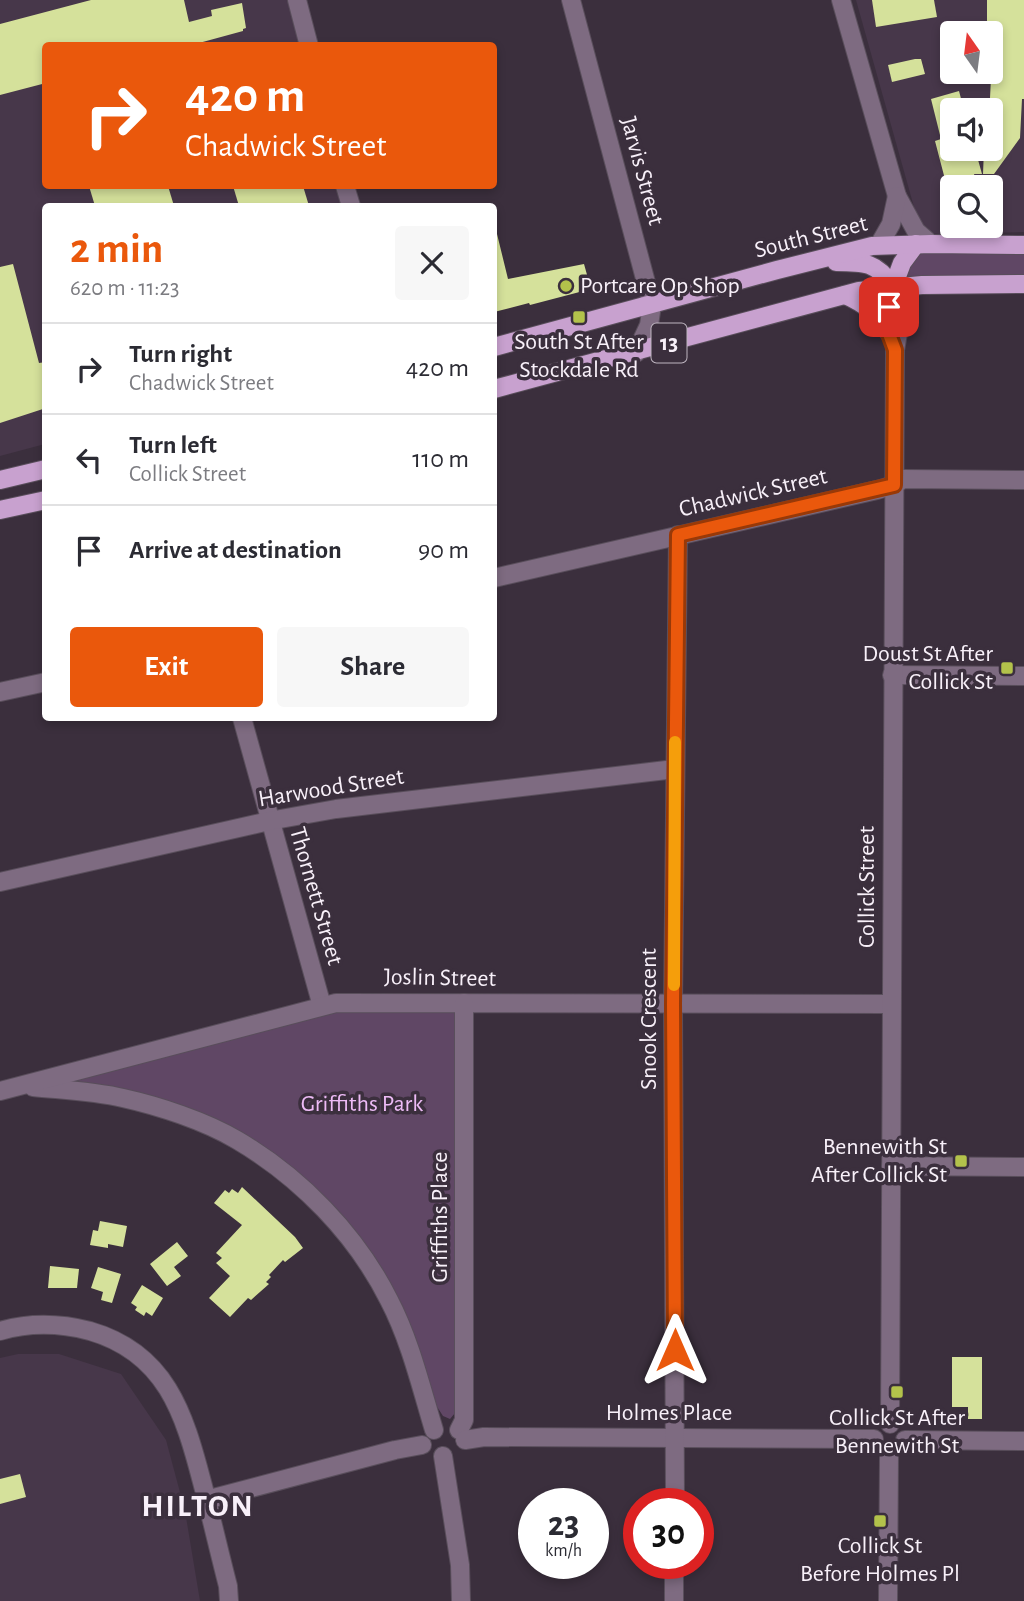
<!DOCTYPE html>
<html lang="en">
<head>
<meta charset="utf-8">
<style>
	body { margin:0; font-family:"Alegreya Sans",sans-serif; background:#f7f7f7; color:#2b2b33; height:100vh; display:flex; flex-direction:column; font-size:26px; white-space:nowrap }
	* { box-sizing:border-box; margin:0 }
	p { font-size:23px; color:#7c7c81 }
	.icon { flex:none; width:38px; height:38px; fill:none; stroke:currentColor; stroke-width:2; stroke-linecap:round; stroke-linejoin:round }
	.map { position:relative; flex:1; overflow:hidden }
	.details { position:absolute; left:42px; top:203px; width:455px; height:518px; display:flex; flex-direction:column; background:#fff; border-radius:7px; box-shadow:0 4px 10px #0003 }
	.details>* { flex:none }
	.banner { position:absolute; left:42px; top:42px; width:455px; height:147px; border-radius:7px; box-shadow:0 4px 10px #0003; background:#ea580c; color:#fff; overflow:hidden }
	.needle { width:46px; rotate:346deg }
	.tools { position:absolute; left:940px; top:21px; display:grid; gap:14px }
	.tools a { display:grid; place-items:center; width:63px; height:63px; border-radius:7px; background:#fff; box-shadow:0 4px 10px #0003; font-size:35px }
	.speed { position:absolute; left:518px; top:1488px; display:flex; gap:14px; font-size:35px; font-weight:700; text-align:center }
	.speed>* { display:grid; place-content:center; width:91px; height:91px; border-radius:50%; background:#fff; box-shadow:0 4px 10px #0003; line-height:1 }
	.speed small { font-size:18px; font-weight:400 }
	.speed .limit { border:10px solid #d22; background:#fff; color:#111 }
	.pin { position:absolute; display:grid; place-items:center; width:60px; height:60px; color:#fff; margin:-30px; border-radius:14px; box-shadow:0 4px 10px #0006 }
	.me { position:absolute; width:77px; margin:-38px; rotate:0deg; stroke-linejoin:round; filter:drop-shadow(0 0 5px #0008) }
	.turn { display:flex; align-items:center; gap:24px; height:147px; padding:0 28px; font-size:32px }
	.turn .icon { width:91px; height:91px; stroke-width:2.5 }
	.turn b { display:block; font-size:49px; line-height:60px }
	.round { display:grid; place-items:center; flex:none; width:74px; height:74px; border-radius:7px; background:#f7f7f7 }
	.headline { display:flex; align-items:center; justify-content:space-between; height:119px; padding:0 28px }
	h1 { font-size:42px; font-weight:600; line-height:52px; color:#ea580c }
	.action { display:flex; gap:14px; margin-top:auto; padding:14px 28px }
	.action a { flex:1; height:80px; border-radius:7px; background:#ea580c; color:#fff; font-size:28px; font-weight:600; line-height:80px; text-align:center }
	.action a+a { background:#f7f7f7; color:#2b2b33 }
	ul { padding:0; list-style:none }
	li { display:flex; align-items:center; gap:21px; height:91px; padding:0 28px; border-top:2px solid #e1e1e2 }
	li div { flex:1 }
	li b { display:block; font-size:26px }
	li em { font-style:normal }
	.map>svg:first-child { display:block }
	.built { fill:#47374a; fill-rule:evenodd }
	.green { fill:#604765 }
	.building { fill:#d5e19b }
	.lines { fill:none; stroke-linecap:round; stroke-linejoin:round }
	.minor-casing { stroke:#594e5b; stroke-width:20 }
	.major-casing { stroke:#594e5b; stroke-width:20 }
	.minor { stroke:#7e6b81; stroke-width:18 }
	.major { stroke:#c8a1cf; stroke-width:18 }
	.route-casing { stroke:#983908; stroke-width:18 }
	.route { stroke:#ea580c; stroke-width:12 }
	.slow { stroke:#f59e0b; stroke-width:12 }
	.poi-dot { fill:#b3c24b; stroke:#3b2f3d; stroke-width:2.5 }
	.labels { text-anchor:middle; dominant-baseline:central; stroke-width:7; stroke-linejoin:round; paint-order:stroke }
	.shield { fill:#3b2f3d; stroke:#bfb6c1; stroke-width:2 }
	.shield-label { font-size:23px; font-weight:bold; fill:#f8f0f9 }
	.street-label { font-size:24px; fill:#f8f0f9; stroke:#3b2f3d }
	.poi-label { font-size:24px; fill:#f8f0f9; stroke:#3b2f3d }
	.park-label { font-size:24px; fill:#edbbf6; stroke:#3b2f3d }
	.district-label { font-size:32px; font-weight:bold; letter-spacing:2px; fill:#f8f0f9; stroke:#3b2f3d }
</style>
</head>
<body>
<div class="map">
<svg width="1024" height="1601" viewBox="0 0 1024 1601">
	<rect width="100%" height="100%" fill="#3b2f3d"/>
	<!-- built -->
	<g class="built">
		<polygon points="0,0 307,0 318,45 46,46 46,186 352,186 357,206 46,206 45,444 0,456"/>
		<path d="M856,0h168v232l-86,2 -17,-2zM952,33h38v39h-38zM952,110h38v39h-38zM952,187h38v39h-38z"/>
		<polygon points="18,1354 59,1354 121,1374 166,1440 185,1511 200,1601 0,1601 0,1358"/>
	</g>
	<!-- green -->
	<g class="green">
		<polygon points="922,252 1024,253 1024,275 905,278 913,258"/>
		<polygon points="459,1009 457,1382 455,1413 450,1419 443,1416 434,1402 403,1317 276,1158 78,1085 78,1075 321,1011"/>
	</g>
	<!-- building -->
	<g class="building">
		<polygon points="91,0 184,0 189,22 212,16 211,10 242,3 246,28 243,29 243,31 188,46 46,46 46,83 0,95 0,24"/>
		<polygon points="872,0 934,0 937,17 876,27"/>
		<polygon points="987,0 1024,0 1024,99 1022,99 1020,138 994,174 983,174 984,149 990,149 990,110 985,110 986,98 990,98 992,58 990,33 987,33"/>
		<polygon points="915,59 921,59 925,74 892,82 888,65"/>
		<polygon points="959,91 964,110 952,110 952,149 975,149 982,174 974,174 978,187 947,187 935,141 941,139 931,99"/>
		<polygon points="89,186 168,186 174,206 95,206"/>
		<polygon points="233,186 303,186 309,206 239,206"/>
		<polygon points="497,234 508,279 584,264 591,289 530,305 529,303 494,312 494,235"/>
		<polygon points="13,264 39,363 46,362 46,408 0,423 0,267"/>
		<polygon points="242,1187 295,1237 303,1248 285,1262 283,1260 269,1275 271,1277 266,1282 269,1284 251,1300 248,1298 230,1317 209,1298 230,1276 216,1263 222,1258 216,1253 242,1225 214,1203 225,1190 229,1193 232,1189 238,1193"/>
		<polygon points="100,1221 127,1226 123,1247 108,1244 108,1248 90,1245 93,1230 98,1231"/>
		<polygon points="177,1242 188,1256 174,1267 181,1276 167,1286 150,1264"/>
		<polygon points="50,1266 79,1269 77,1288 48,1288"/>
		<polygon points="98,1267 121,1274 112,1303 101,1300 103,1292 91,1288"/>
		<polygon points="142,1285 163,1298 152,1316 146,1312 144,1316 135,1310 137,1307 131,1303"/>
		<polygon points="952,1357 982,1357 982,1419 968,1419 968,1407 952,1407"/>
		<polygon points="20,1474 26,1497 0,1504 0,1479"/>
	</g>
	<g class="lines">
		<defs>
			<g id="minor">
				<polyline points="297,0 309,46"/>
				<polyline points="571,0 652,305 649,325 636,353"/>
				<polyline points="841,0 897,196 916,231 931,244"/>
				<polyline points="345,186 351,206"/>
				<polyline points="879,245 891,224 897,196"/>
				<polyline points="494,578 877,490 894,485 903,479 1024,480"/>
				<polyline points="892,675 1024,676"/>
				<polyline points="0,692 46,682"/>
				<polyline points="242,718 322,1006"/>
				<polyline points="0,882 269,821 336,809 675,769"/>
				<path d="M33,1087c30,3 61,4 90,11 36,8 82,23 114,42 63,37 119,94 152,160 21,40 32,87 45,130"/>
				<polyline points="0,1091 336,1003 891,1004"/>
				<polyline points="891,1166 1024,1167"/>
				<path d="M0,1331c31,-9 59,-8 90,0 76,22 94,82 112,151 9,34 17,69 26,104l1,15"/>
				<polyline points="890,1424 895,350 903,306 893,287"/>
				<polyline points="459,1430 464,1420 464,1003"/>
				<polyline points="465,1440 484,1437 874,1439"/>
				<polyline points="905,1440 1024,1441"/>
				<polyline points="443,1456 460,1565 461,1601"/>
				<polyline points="206,1500 395,1450 422,1445"/>
				<polyline points="675,1503 673,1004 678,535"/>
				<polyline points="674,1601 674,1563"/>
				<polyline points="888,1601 889,1455"/>
			</g>
			<g id="major">
				<path d="M836,262c29,0 41,0 57,25"/>
				<polyline points="893,287 902,263 916,244"/>
				<path d="M845,295c19,8 34,20 44,38"/>
				<polyline points="494,347 777,270 872,246 931,244 1024,245"/>
				<polyline points="494,389 859,291 922,285 1024,284"/>
				<polyline points="0,480 46,469"/>
				<polyline points="0,510 46,500"/>
			</g>
		</defs>
		<!-- minor casing -->
		<use href="#minor" class="minor-casing"/>
		<!-- major casing -->
		<use href="#major" class="major-casing"/>
		<!-- minor -->
		<use href="#minor" class="minor"/>
		<!-- major -->
		<use href="#major" class="major"/>
	</g>
	<g class="lines">
		<defs>
			<polyline id="route" points="675,1350 673,1004 678,535 894,485 895,350 889,334 889,307"/>
		</defs>
		<!-- route casing -->
		<use href="#route" class="route-casing"/>
		<!-- route -->
		<use href="#route" class="route"/>
		<!-- slow -->
		<polyline class="slow" points="674,985 675,742"/>
	</g>
	<!-- markers -->
	<g class="poi-dot">
		<circle cx="566" cy="286" r="7"/>
		<rect x="572" y="310" width="14" height="14" rx="3.5"/>
		<rect x="1000" y="661" width="14" height="14" rx="3.5"/>
		<rect x="954" y="1154" width="14" height="14" rx="3.5"/>
		<rect x="890" y="1385" width="14" height="14" rx="3.5"/>
		<rect x="873" y="1514" width="14" height="14" rx="3.5"/>
	</g>
	<g class="labels">
		<!-- shield labels -->
		<rect class="shield" x="651.5" y="323.5" width="35" height="39" rx="5"/>
		<g class="shield-label">
			<text x="669" y="343">13</text>
		</g>
		<!-- street labels -->
		<g class="street-label">
			<text transform="translate(642 171) rotate(75)">Jarvis Street</text>
			<text transform="translate(811 237) rotate(-14)">South Street</text>
			<text transform="translate(753 493) rotate(-13)">Chadwick Street</text>
			<text transform="translate(331 788) rotate(-9)">Harwood Street</text>
			<text transform="translate(867 887) rotate(-90)">Collick Street</text>
			<text transform="translate(316 896) rotate(74)">Thornett Street</text>
			<text transform="translate(440 978) rotate(1)">Joslin Street</text>
			<text transform="translate(649 1019) rotate(-90)">Snook Crescent</text>
			<text transform="translate(440 1217) rotate(-90)">Griffiths Place</text>
			<text x="669" y="1413">Holmes Place</text>
		</g>
		<!-- poi labels -->
		<g class="poi-label">
			<text x="580" y="286" text-anchor="start">Portcare Op Shop</text>
			<text x="579" y="342">South St After<tspan x="579" dy="28">Stockdale Rd</tspan></text>
			<text x="993" y="654" text-anchor="end">Doust St After<tspan x="993" dy="28">Collick St</tspan></text>
			<text x="947" y="1147" text-anchor="end">Bennewith St<tspan x="947" dy="28">After Collick St</tspan></text>
			<text x="897" y="1418">Collick St After<tspan x="897" dy="28">Bennewith St</tspan></text>
			<text x="880" y="1546">Collick St<tspan x="880" dy="28">Before Holmes Pl</tspan></text>
		</g>
		<!-- park labels -->
		<g class="park-label">
			<text x="362" y="1104">Griffiths Park</text>
		</g>
		<!-- district labels -->
		<g class="district-label">
			<text x="198" y="1506">HILTON</text>
		</g>
	</g>
</svg>
<div class="tools">
<a><svg class="needle" viewBox="-14 -14 28 28"><path d="M0-13l5 13h-10z" fill="#e53935"/><path d="M0 13l5-13h-10z" fill="#7c7c81"/></svg></a>
<a><svg class="icon" aria-label="sound" viewBox="0 0 24 24"><path d="M4 9h4l5-4v14l-5-4H4zM17 9q2 3 0 6"/></svg></a>
<a><svg class="icon" aria-label="search" viewBox="0 0 24 24"><circle cx="10" cy="10" r="6"/><path d="M15 15l6 6"/></svg></a>
</div>
<div class="speed"><div>23<small>km/h</small></div><div class="limit">30</div></div>
<div class="pin" style="left:889px;top:307px;background:#d93025"><svg class="icon" aria-label="arrive" viewBox="0 0 24 24"><path d="M6 21V4h12l-3 4 3 4H6"/></svg></div>
<svg class="me" style="left:675px;top:1350px" viewBox="-20 -20 40 40"><path d="M0-17L14 15 0 8-14 15z" fill="#ea580c" stroke="#fff" stroke-width="4"/></svg>
<div class="banner">
<div class="turn"><svg class="icon" aria-label="right" viewBox="0 0 24 24"><path d="M7 20v-9h11M14 6l5 5-5 5"/></svg><div><b>420 m</b>Chadwick Street</div></div>
</div>
<section class="details">
<div class="headline"><div><h1>2 min</h1><p>620 m · 11:23</p></div><a class="round"><svg class="icon" aria-label="close" viewBox="0 0 24 24"><path d="M6 6l12 12M18 6L6 18"/></svg></a></div>
<ul>
<li><svg class="icon" aria-label="right" viewBox="0 0 24 24"><path d="M7 20v-9h11M14 6l5 5-5 5"/></svg><div><b>Turn right</b><p>Chadwick Street</p></div><em>420 m</em></li>
<li><svg class="icon" aria-label="left" viewBox="0 0 24 24"><path d="M17 20v-9H6M10 6l-5 5 5 5"/></svg><div><b>Turn left</b><p>Collick Street</p></div><em>110 m</em></li>
<li><svg class="icon" aria-label="arrive" viewBox="0 0 24 24"><path d="M6 21V4h12l-3 4 3 4H6"/></svg><div><b>Arrive at destination</b></div><em>90 m</em></li>
</ul>
<div class="action"><a>Exit</a><a>Share</a></div>
</section>
</div>
</body>
</html>
